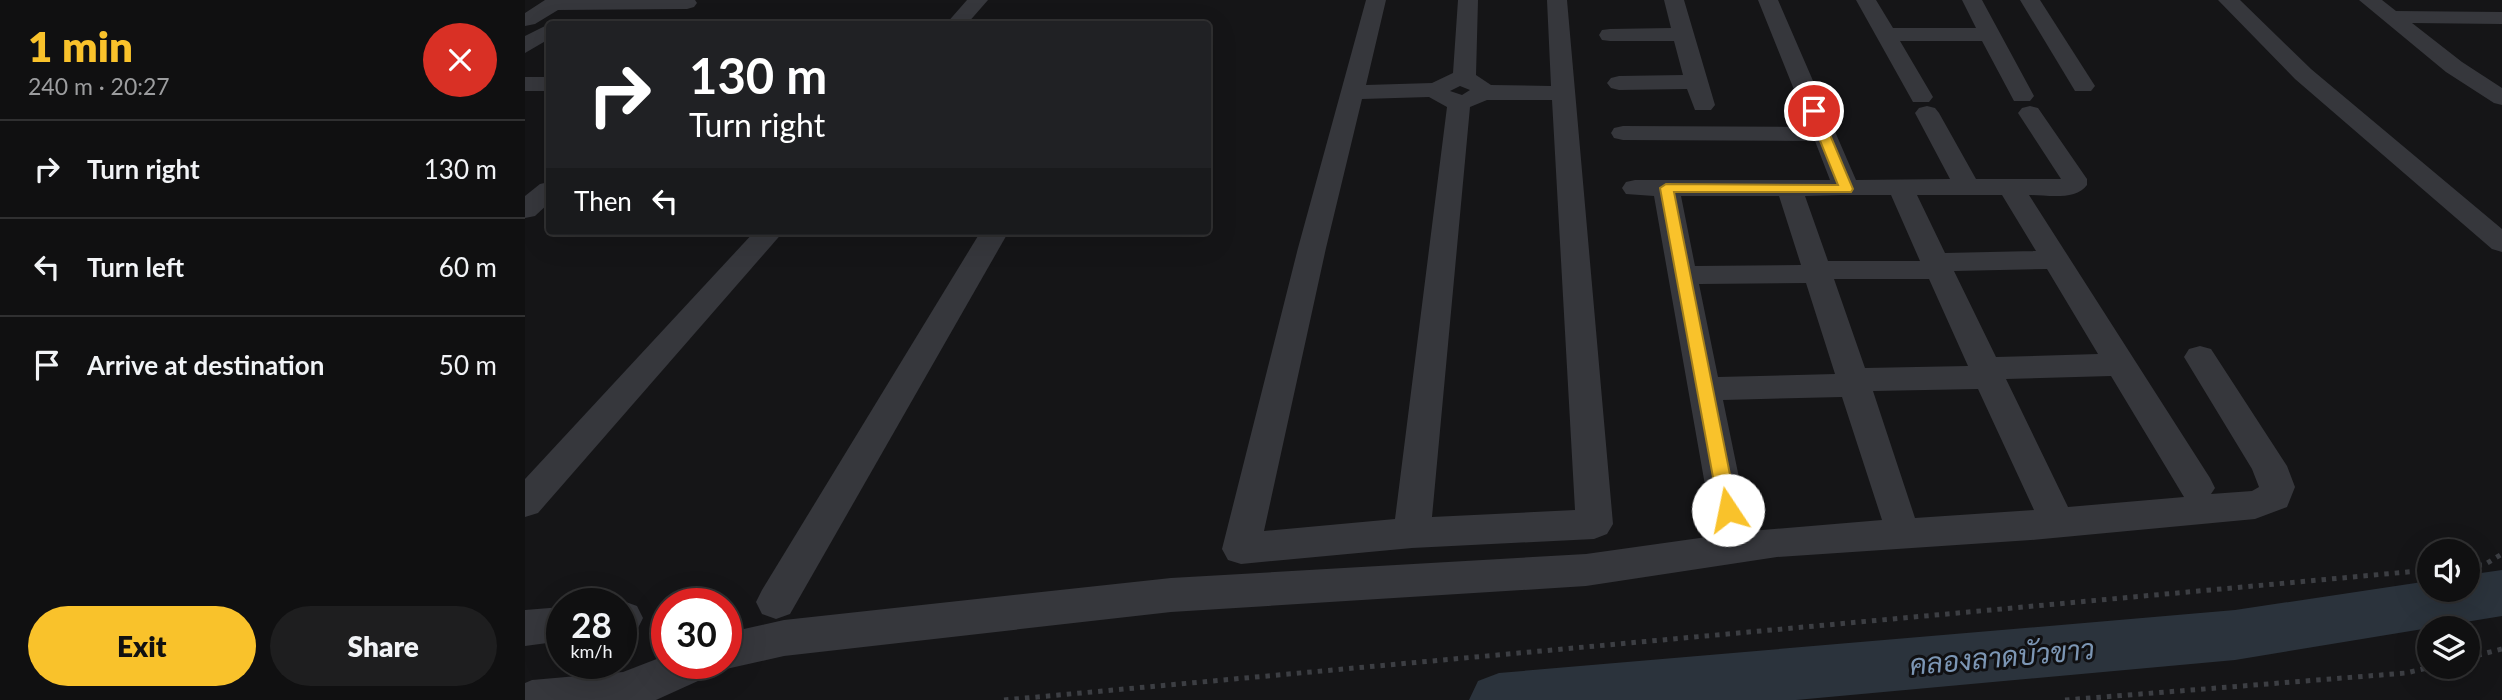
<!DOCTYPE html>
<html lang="en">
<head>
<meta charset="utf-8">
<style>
	body { margin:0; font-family:Lato,Sarabun,sans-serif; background:#1e1e1f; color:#f1f3f6; height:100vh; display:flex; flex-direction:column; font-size:26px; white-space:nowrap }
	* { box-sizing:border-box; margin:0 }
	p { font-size:23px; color:#9c9d9f }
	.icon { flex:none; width:38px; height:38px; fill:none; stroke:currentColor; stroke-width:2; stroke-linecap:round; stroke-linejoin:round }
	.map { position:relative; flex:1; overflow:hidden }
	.details { display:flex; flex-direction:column; background:#101011; width:525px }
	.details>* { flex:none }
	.top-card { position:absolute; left:21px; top:21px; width:665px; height:214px; border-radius:7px; box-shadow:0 7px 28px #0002,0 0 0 2px #303031; background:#202124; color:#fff; overflow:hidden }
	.tools { position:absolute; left:1892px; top:539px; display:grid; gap:14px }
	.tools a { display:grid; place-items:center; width:63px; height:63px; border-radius:50%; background:#101011; box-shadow:0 7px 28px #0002,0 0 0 2px #303031; font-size:35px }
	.speed { position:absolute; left:21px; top:588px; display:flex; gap:14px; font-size:35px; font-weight:700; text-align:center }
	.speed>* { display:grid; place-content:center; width:91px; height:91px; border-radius:50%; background:#101011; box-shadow:0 7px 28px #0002,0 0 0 2px #303031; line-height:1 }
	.speed small { font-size:18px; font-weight:400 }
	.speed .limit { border:10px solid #d22; background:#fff; color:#111 }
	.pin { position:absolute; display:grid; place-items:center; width:60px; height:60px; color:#fff; margin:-30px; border:4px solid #fff; border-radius:50%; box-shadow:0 2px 7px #0007 }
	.me { position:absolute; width:77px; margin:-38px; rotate:349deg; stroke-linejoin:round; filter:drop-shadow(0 0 5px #0008) }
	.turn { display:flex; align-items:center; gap:24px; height:147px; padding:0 28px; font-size:32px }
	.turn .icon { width:91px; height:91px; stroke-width:2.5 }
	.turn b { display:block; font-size:49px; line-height:60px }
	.then { display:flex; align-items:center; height:66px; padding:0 28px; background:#0003; gap:14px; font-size:26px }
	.round { display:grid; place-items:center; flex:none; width:74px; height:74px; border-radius:37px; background:#1e1e1f }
	.overview { display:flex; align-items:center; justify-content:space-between; height:119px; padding:0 28px }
	h1 { font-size:42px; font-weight:800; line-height:52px; color:#f9c22b }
	.cta { display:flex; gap:14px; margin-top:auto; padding:14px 28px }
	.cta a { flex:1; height:80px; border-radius:42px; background:#f9c22b; color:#111; font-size:28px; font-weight:800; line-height:80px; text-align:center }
	.cta a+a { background:#1e1e1f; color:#f1f3f6 }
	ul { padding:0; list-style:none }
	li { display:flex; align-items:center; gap:21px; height:98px; padding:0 28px; border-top:2px solid #303031 }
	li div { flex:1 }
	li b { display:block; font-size:26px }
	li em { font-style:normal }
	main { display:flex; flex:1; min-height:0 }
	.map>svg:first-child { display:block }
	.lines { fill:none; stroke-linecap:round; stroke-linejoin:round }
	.river { fill:#2b333c; fill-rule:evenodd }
	.path { stroke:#3c3e43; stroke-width:5; stroke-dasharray:4.5 6; stroke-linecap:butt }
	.minor { fill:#36373c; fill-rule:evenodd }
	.route { fill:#f9c22b; stroke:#a27e1c; stroke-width:2 }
	.labels { text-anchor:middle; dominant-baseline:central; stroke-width:6; stroke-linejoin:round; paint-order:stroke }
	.near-water-label { font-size:28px; font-style:italic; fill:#7c96b4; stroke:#101012 }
</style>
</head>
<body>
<main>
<section class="details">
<div class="overview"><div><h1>1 min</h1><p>240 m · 20:27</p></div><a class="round" style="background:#d93025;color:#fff"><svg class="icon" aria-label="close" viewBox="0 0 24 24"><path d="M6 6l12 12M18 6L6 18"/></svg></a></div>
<ul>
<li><svg class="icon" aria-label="right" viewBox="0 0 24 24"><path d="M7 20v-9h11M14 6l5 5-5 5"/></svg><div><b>Turn right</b></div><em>130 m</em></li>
<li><svg class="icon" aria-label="left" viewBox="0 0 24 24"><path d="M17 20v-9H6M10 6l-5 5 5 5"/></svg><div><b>Turn left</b></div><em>60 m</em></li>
<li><svg class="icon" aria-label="arrive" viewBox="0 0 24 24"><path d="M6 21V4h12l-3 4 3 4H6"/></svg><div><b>Arrive at destination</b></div><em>50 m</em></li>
</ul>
<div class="cta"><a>Exit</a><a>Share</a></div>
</section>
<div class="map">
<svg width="1977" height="700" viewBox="0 0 1977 700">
	<rect width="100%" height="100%" fill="#151517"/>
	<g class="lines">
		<!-- river -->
		<polygon class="river" points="1977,570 1977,616 1710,660 1271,700 944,700 953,681 974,673 1710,610 1904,581 1904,590 1942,590 1942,575"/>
		<!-- path -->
		<g class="path">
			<polyline points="1942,566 1959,565 1977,554"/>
			<polyline points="1942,658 1977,649"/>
			<polyline points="479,700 1904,570"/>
			<polyline points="1540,700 1881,673 1906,667"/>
		</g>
		<!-- minor -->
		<g class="minor">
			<polygon points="20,0 170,0 172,3 169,7 162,9 33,10 10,24 0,26 0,13"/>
			<polygon points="442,0 463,0 442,24 421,24"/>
			<path d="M841,0h20l-20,85 66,-2 21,-10 5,-73h20l-2,75 15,10 60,1 -4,-86h20l46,524 -6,10 -13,5 -182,9 -171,16 -13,-4 -6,-11 76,-301zM935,86l10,4 -8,5 -12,-4zM904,97l18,10 -52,412 -131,12 62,-283 36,-149zM962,100h65l23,410 -143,7 38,-410z"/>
			<polygon points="1139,0 1159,0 1190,105 1186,110 1170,110 1162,89 1094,90 1086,88 1082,83 1086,78 1094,76 1158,75 1149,41 1085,41 1077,40 1074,35 1077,30 1085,29 1146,28"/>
			<path d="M1233,0h20l78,180 94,-1 -35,-66 4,-5 8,-2 8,2 4,5 37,66h85l-43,-66 4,-5 8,-2 8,2 49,71v6c-11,16 -41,10 -58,10l181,283 5,10 -4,6 41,-3 7,-4 -7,-18 -68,-112 5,-8 11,-3 11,3 76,117 8,21 -8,20 -32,12 -224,21 -254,17 -191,29 -415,26 -387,44 -58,13 -12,-4 -5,11 -53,24h-131v-17l7,-3 91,-8 44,-17v8h59v-30l58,-13 387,-42 415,-24 128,-18 -60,-340 -28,-2 -4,-6 4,-6 9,-2h195l-15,-39 -192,-1 -9,-2 -3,-5 3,-5 9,-2 186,1zM1316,195h50l29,66h-92l-23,-65zM1392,195h85l34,56 -91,2zM1156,196h98l22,69 -106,1zM1522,269l51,85 -102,3 -42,-86zM1309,279h95l39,87 -103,2zM1281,283l29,91 -117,3 -19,-93zM1586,376l73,121 -116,10 -62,-128zM1453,389l56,121 -119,8 -42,-127zM1317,397l40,123 -132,11 -27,-131z"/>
			<polygon points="1331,0 1351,0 1368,28 1451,28 1437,0 1457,0 1509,96 1505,101 1489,101 1457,41 1375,41 1408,97 1404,102 1388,102"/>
			<polygon points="1495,0 1515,0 1570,86 1566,91 1550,91"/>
			<polygon points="1693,0 1715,0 1786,69 1977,229 1977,252 1967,249 1770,79"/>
			<polygon points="1834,0 1857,0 1871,11 1977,12 1977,24 1887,23 1937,62 1977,88 1977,105 1969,103 1921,72"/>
			<polygon points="24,24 28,24 24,24 24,39 0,53 0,36"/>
			<rect x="0" y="77" width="24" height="14"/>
			<polygon points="24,182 24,203 10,216 0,218 0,196 15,184"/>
			<polygon points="230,231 259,231 13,513 0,517 0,479"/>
			<polygon points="456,231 484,231 265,614 251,619 237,614 231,602 237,590"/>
			<polygon points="98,601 112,606 118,618 112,630 96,635 96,604 87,604"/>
			<polygon points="37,607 37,641 0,646 0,610"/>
		</g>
	</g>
	<!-- route -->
	<polygon class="route" points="1289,108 1295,111 1328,189 1326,192 1149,192 1212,510 1209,515 1203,517 1196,515 1194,510 1135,188 1141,184 1313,185 1283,111"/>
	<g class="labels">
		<!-- near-water labels -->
		<g class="near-water-label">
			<text transform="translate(1477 656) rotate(-5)">คลองลาดบัวขาว</text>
		</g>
	</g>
</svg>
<div class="tools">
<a><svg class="icon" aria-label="sound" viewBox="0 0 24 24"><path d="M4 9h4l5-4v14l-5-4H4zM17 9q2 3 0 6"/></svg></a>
<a><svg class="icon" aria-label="layers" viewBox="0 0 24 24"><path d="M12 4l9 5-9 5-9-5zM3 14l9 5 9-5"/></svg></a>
</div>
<div class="speed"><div>28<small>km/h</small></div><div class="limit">30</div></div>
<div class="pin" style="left:1289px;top:111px;background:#d93025"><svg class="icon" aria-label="arrive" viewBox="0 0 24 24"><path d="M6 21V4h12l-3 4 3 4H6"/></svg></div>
<svg class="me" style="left:1203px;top:510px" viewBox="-20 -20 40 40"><circle r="19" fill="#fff"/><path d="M0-13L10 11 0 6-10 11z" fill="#f9c22b"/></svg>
<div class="top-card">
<div class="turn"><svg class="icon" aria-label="right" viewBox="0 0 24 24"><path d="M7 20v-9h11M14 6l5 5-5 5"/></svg><div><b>130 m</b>Turn right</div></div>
<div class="then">Then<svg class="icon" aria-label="left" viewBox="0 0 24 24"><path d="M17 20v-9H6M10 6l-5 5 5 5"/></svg></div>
</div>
</div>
</main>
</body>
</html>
